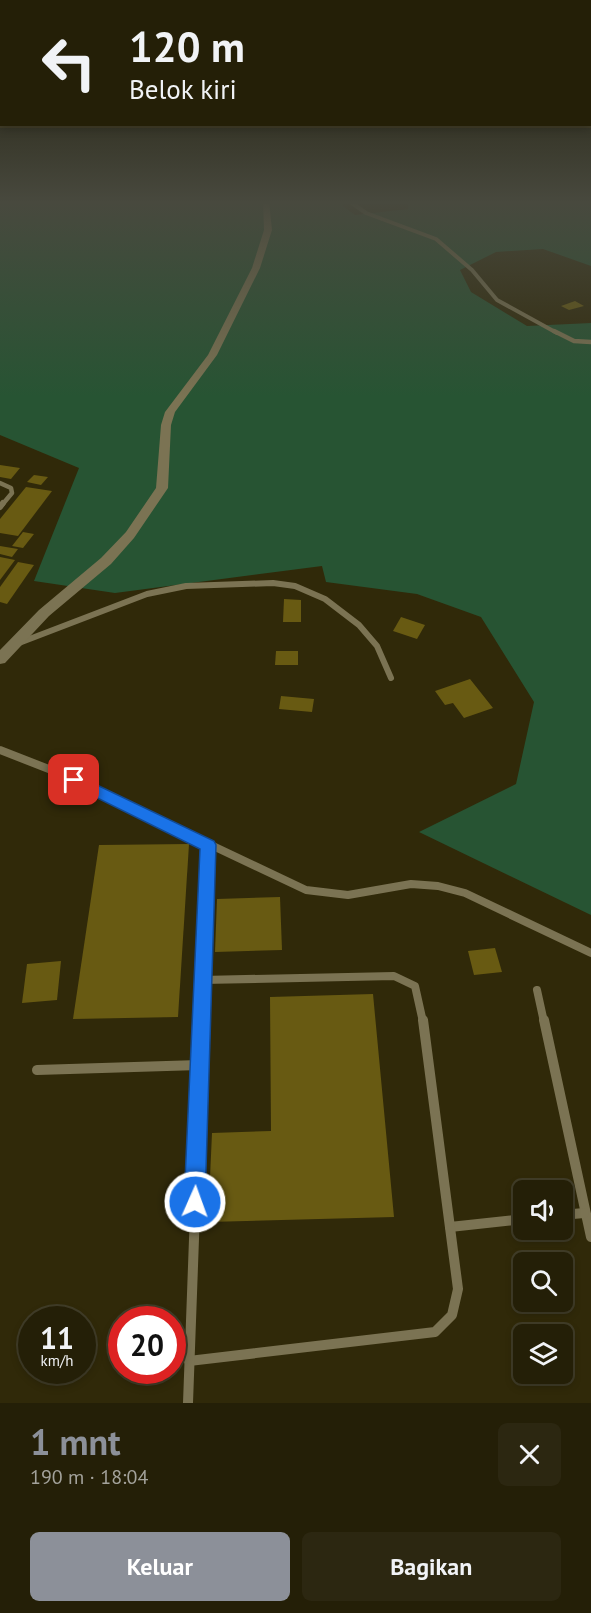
<!DOCTYPE html>
<html lang="id">
<head>
<meta charset="utf-8">
<style>
	body { margin:0; font-family:"PT Sans",sans-serif; background:#2c2711; color:#f1f3f6; height:100vh; display:flex; flex-direction:column; font-size:22px; white-space:nowrap }
	* { box-sizing:border-box; margin:0 }
	p { font-size:20px; color:#a3a29b }
	.icon { flex:none; width:33px; height:33px; fill:none; stroke:currentColor; stroke-width:2; stroke-linecap:round; stroke-linejoin:round }
	.map { position:relative; height:1403px; overflow:hidden }
	.side { display:flex; flex-direction:column; background:#241f07; flex:1 }
	.side>* { flex:none }
	.banner { position:absolute; left:0px; top:0px; width:591px; height:126px; box-shadow:0 3px 9px #0003,0 0 0 2px #413d28; background:#241f07; color:#f1f3f6; overflow:hidden }
	.controls { position:absolute; left:513px; top:1180px; display:grid; gap:12px }
	.controls a { display:grid; place-items:center; width:60px; height:60px; border-radius:9px; background:#241f07; box-shadow:0 3px 9px #0003,0 0 0 2px #413d28; font-size:30px }
	.speed { position:absolute; left:18px; top:1306px; display:flex; gap:12px; font-size:30px; font-weight:700; text-align:center }
	.speed>* { display:grid; place-content:center; width:78px; height:78px; border-radius:50%; background:#241f07; box-shadow:0 3px 9px #0003,0 0 0 2px #413d28; line-height:1 }
	.speed small { font-size:15px; font-weight:400 }
	.speed .limit { border:9px solid #d22; background:#fff; color:#111 }
	.pin { position:absolute; display:grid; place-items:center; width:51px; height:51px; color:#fff; margin:-26px; border-radius:12px; box-shadow:0 3px 9px #0006 }
	.me { position:absolute; width:66px; margin:-33px; rotate:2deg; stroke-linejoin:round; filter:drop-shadow(0 0 4px #0008) }
	.turn { display:flex; align-items:center; gap:21px; height:126px; padding:0 30px; font-size:27px }
	.turn .icon { width:78px; height:78px; stroke-width:2.5 }
	.turn b { display:block; font-size:42px; line-height:51px }
	.round { display:grid; place-items:center; flex:none; width:63px; height:63px; border-radius:9px; background:#2c2711 }
	.summary { display:flex; align-items:center; justify-content:space-between; height:102px; padding:0 30px }
	h1 { font-size:36px; font-weight:700; line-height:45px; color:#8c9099 }
	.primary-button { display:flex; gap:12px; margin-top:auto; padding:12px 30px }
	.primary-button a { flex:1; height:69px; border-radius:9px; background:#8c9099; color:#fff; font-size:24px; font-weight:700; line-height:69px; text-align:center }
	.primary-button a+a { background:#2c2711; color:#f1f3f6 }
	.map>svg:first-child { display:block }
	.green { fill:#275433 }
	.building { fill:#685a12 }
	.lines { fill:none; stroke-linecap:round; stroke-linejoin:round }
	.service-far4 { stroke:#7b7353; stroke-width:4 }
	.service-far3 { stroke:#7b7353; stroke-width:4.5 }
	.service-far2 { stroke:#7b7353; stroke-width:6 }
	.service-far1 { stroke:#7b7353; stroke-width:8 }
	.service { stroke:#7b7353; stroke-width:10 }
	.secondary { fill:#7b7353; fill-rule:evenodd }
	.route { fill:#1a73e8; stroke:#114b97; stroke-width:1.5 }
</style>
</head>
<body>
<div class="map">
<svg width="591" height="1403" viewBox="0 0 591 1403">
	<rect width="100%" height="100%" fill="#302909"/>
	<!-- green -->
	<polygon class="green" points="0,201 342,201 343,206 355,215 408,209 408,201 591,201 591,266 543,249 496,252 460,270 471,292 527,326 591,323 591,915 419,832 516,784 534,702 481,617 417,594 326,582 322,566 115,593 34,581 79,468 0,435"/>
	<!-- building -->
	<g class="building">
		<polygon points="575,301 584,306 569,310 561,306"/>
		<polygon points="0,465 20,468 11,479 0,477"/>
		<polygon points="34,475 48,477 41,485 27,482"/>
		<polygon points="26,487 52,491 18,536 0,533 0,519"/>
		<polygon points="23,532 34,534 23,548 12,546"/>
		<polygon points="0,546 18,549 12,557 0,554"/>
		<polygon points="0,557 15,560 0,580"/>
		<polygon points="18,562 34,565 7,604 0,602 0,587"/>
		<polygon points="284,599 301,600 301,622 283,622"/>
		<polygon points="401,617 425,625 417,639 393,631"/>
		<polygon points="276,651 298,651 298,665 275,665"/>
		<polygon points="470,679 493,708 464,718 453,703 445,705 435,691"/>
		<polygon points="281,696 314,699 312,712 279,709"/>
		<polygon points="189,844 178,1017 73,1019 99,845"/>
		<polygon points="280,897 282,950 215,952 217,899"/>
		<polygon points="495,948 502,972 474,975 468,951"/>
		<polygon points="61,961 57,1000 22,1003 27,964"/>
		<polygon points="373,994 394,1217 208,1222 212,1133 271,1131 270,997"/>
	</g>
	<g class="lines">
		<!-- service-far4 -->
		<polyline class="service-far4" points="349,201 366,213 436,239 472,270 497,300 557,333"/>
		<!-- service-far3 -->
		<g class="service-far3">
			<polyline points="554,331 574,341 591,342"/>
			<polyline points="0,483 11,488 12,493 2,505"/>
		</g>
		<!-- service-far2 -->
		<g class="service-far2">
			<polyline points="0,507 3,503"/>
			<polyline points="19,643 147,594 186,586 273,583 295,586 325,599 359,625 377,646 391,678"/>
		</g>
		<!-- service-far1 -->
		<g class="service-far1">
			<polyline points="0,750 59,773 306,890 348,895 411,884 438,886 465,893 591,953"/>
			<polyline points="202,980 394,976 415,986 423,1022"/>
			<polyline points="537,990 544,1022"/>
			<polyline points="202,1022 208,845"/>
		</g>
		<!-- service -->
		<g class="service">
			<polyline points="544,1020 591,1237"/>
			<polyline points="37,1070 199,1065"/>
			<polyline points="562,1215 584,1213"/>
			<polyline points="450,1227 524,1219"/>
			<polyline points="189,1361 435,1332 452,1315 458,1289 423,1020"/>
			<polyline points="188,1403 202,1020"/>
		</g>
		<!-- secondary -->
		<polygon class="secondary" points="263,201 269,201 272,230 260,268 217,355 175,412 171,425 168,488 134,538 111,564 49,616 5,663 0,664 0,650 39,610 101,558 126,532 156,488 161,425 165,412 208,355 252,268 264,230"/>
	</g>
	<!-- sky -->
	<linearGradient id="sky" x2="0" y2="1"><stop stop-color="#1a1705"/><stop offset="0.51" stop-color="#48493e"/><stop offset="1" stop-color="#48493e" stop-opacity="0"/></linearGradient>
	<rect width="591" height="397" fill="url(#sky)"/>
	<!-- route -->
	<polygon class="route" points="74,774 214,841 216,845 205,1202 202,1209 195,1212 187,1209 184,1202 200,849 69,784 66,780"/>
</svg>
<div class="controls">
<a><svg class="icon" aria-label="sound" viewBox="0 0 24 24"><path d="M4 9h4l5-4v14l-5-4H4zM17 9q2 3 0 6"/></svg></a>
<a><svg class="icon" aria-label="search" viewBox="0 0 24 24"><circle cx="10" cy="10" r="6"/><path d="M15 15l6 6"/></svg></a>
<a><svg class="icon" aria-label="layers" viewBox="0 0 24 24"><path d="M12 4l9 5-9 5-9-5zM3 14l9 5 9-5"/></svg></a>
</div>
<div class="speed"><div>11<small>km/h</small></div><div class="limit">20</div></div>
<div class="pin" style="left:74px;top:780px;background:#d93025"><svg class="icon" aria-label="arrive" viewBox="0 0 24 24"><path d="M6 21V4h12l-3 4 3 4H6"/></svg></div>
<svg class="me" style="left:195px;top:1202px" viewBox="-20 -20 40 40"><circle r="17" fill="#1a73e8" stroke="#fff" stroke-width="3"/><path d="M0-11L8 9 0 5-8 9z" fill="#fff"/></svg>
<div class="banner">
<div class="turn"><svg class="icon" aria-label="left" viewBox="0 0 24 24"><path d="M17 20v-9H6M10 6l-5 5 5 5"/></svg><div><b>120 m</b>Belok kiri</div></div>
</div>
</div>
<section class="side">
<div class="summary"><div><h1>1 mnt</h1><p>190 m · 18:04</p></div><a class="round"><svg class="icon" aria-label="close" viewBox="0 0 24 24"><path d="M6 6l12 12M18 6L6 18"/></svg></a></div>
<div class="primary-button"><a>Keluar</a><a>Bagikan</a></div>
</section>
</body>
</html>
